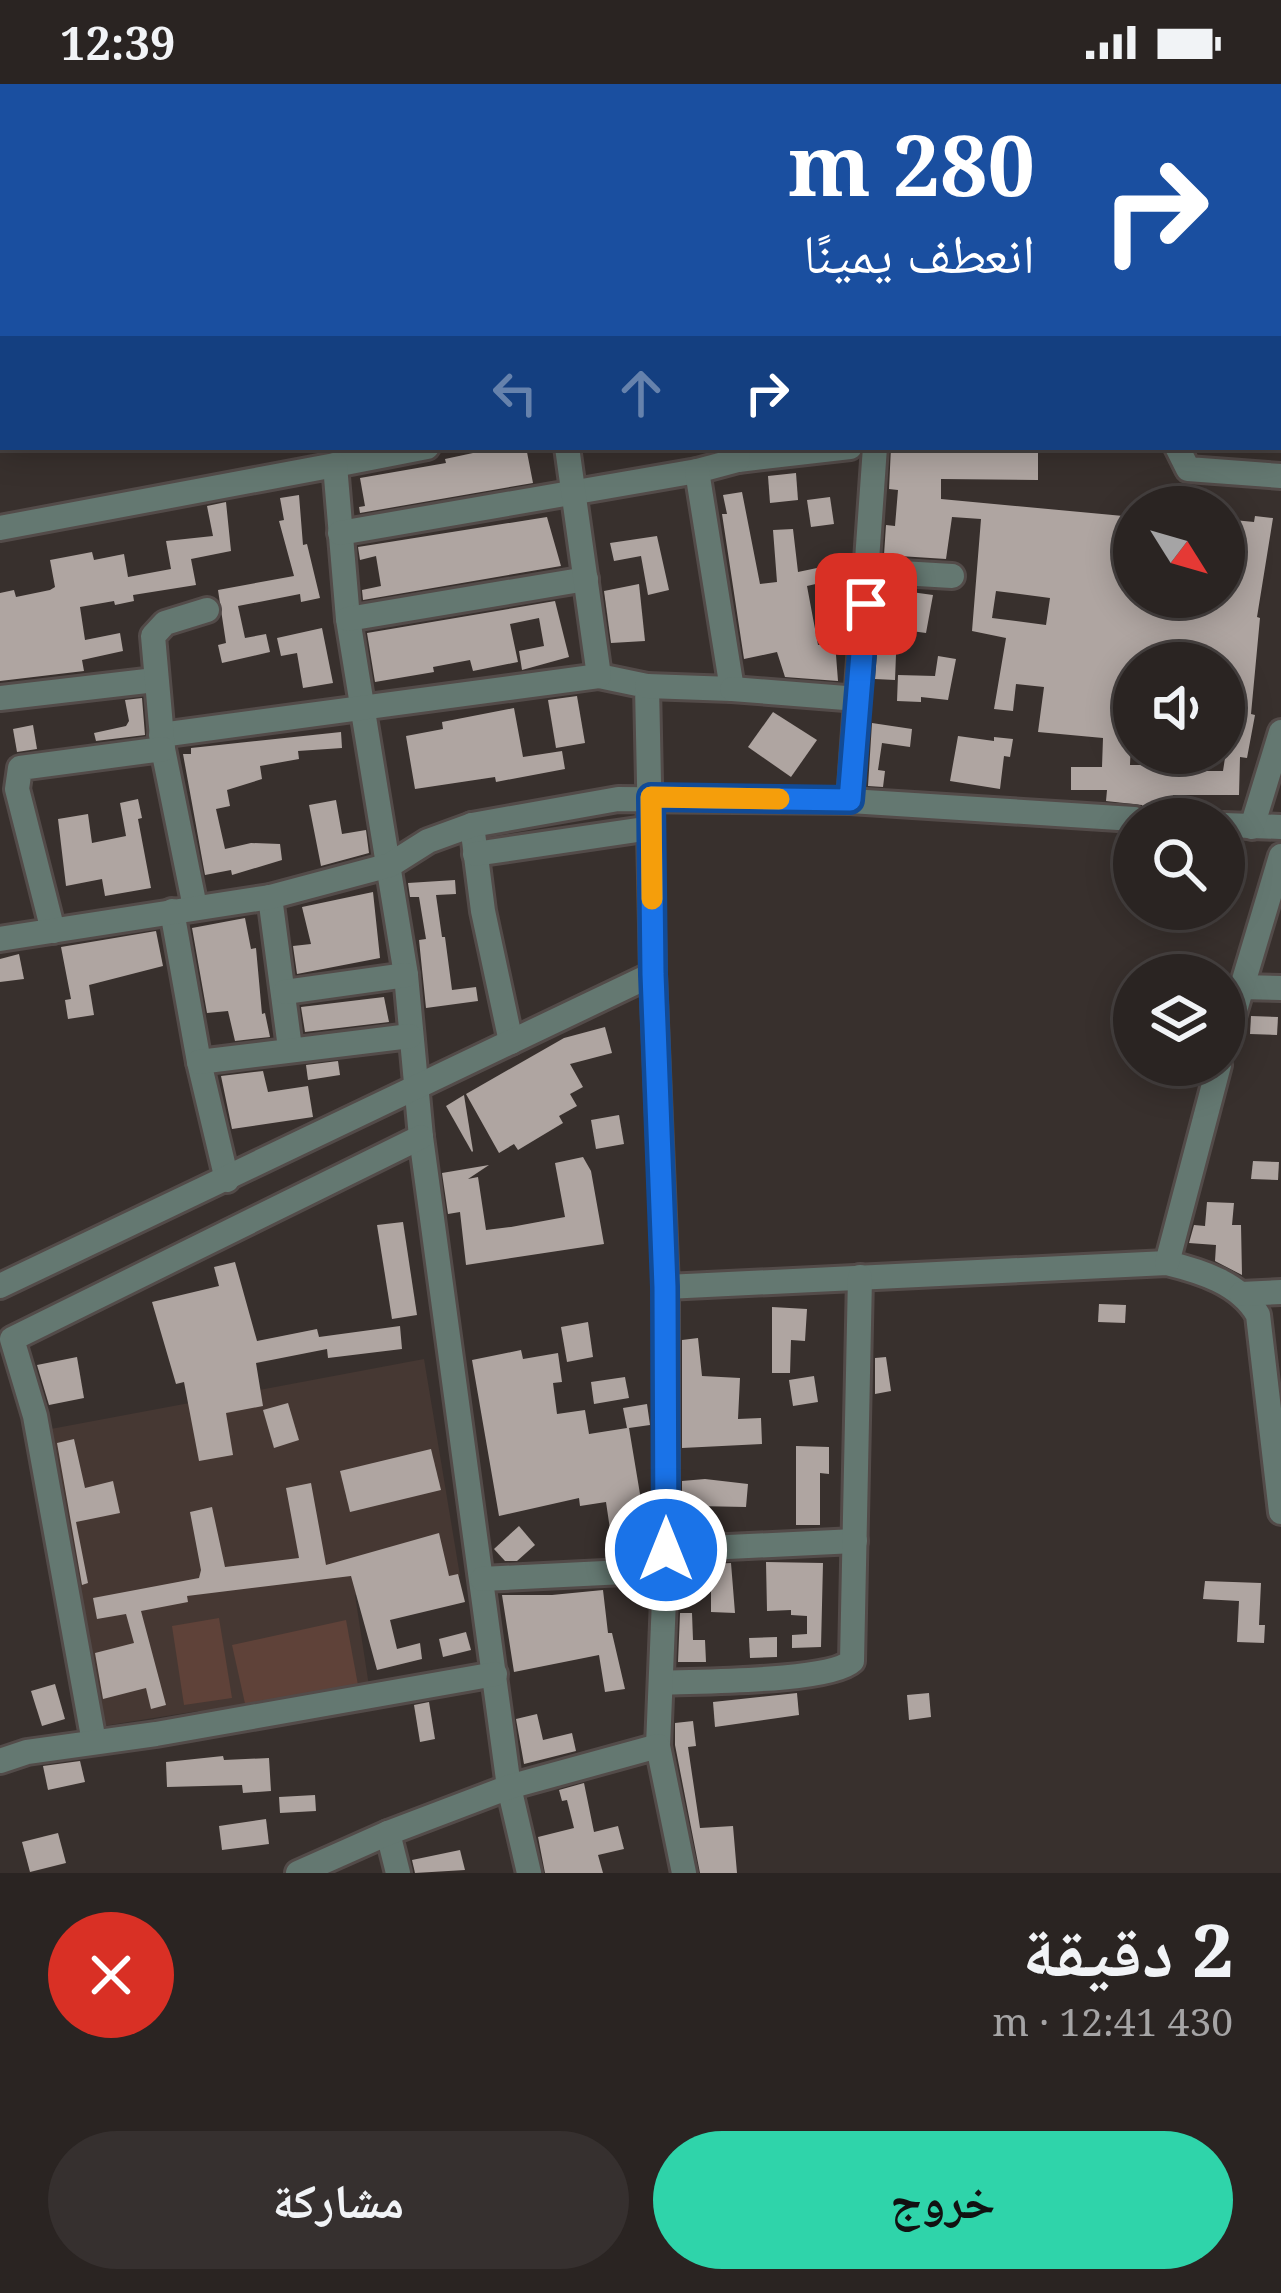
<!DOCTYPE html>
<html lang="ar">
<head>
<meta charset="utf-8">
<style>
	body { margin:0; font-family:"Noto Serif","Noto Naskh Arabic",serif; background:#36302f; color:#f1f3f6; direction:rtl; height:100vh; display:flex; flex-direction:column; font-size:45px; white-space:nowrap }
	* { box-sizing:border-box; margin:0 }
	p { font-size:39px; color:#a5a4a5 }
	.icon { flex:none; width:66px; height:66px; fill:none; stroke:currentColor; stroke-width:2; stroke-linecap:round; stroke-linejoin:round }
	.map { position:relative; height:1789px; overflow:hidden; direction:ltr }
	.side { display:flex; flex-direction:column; background:#2a2422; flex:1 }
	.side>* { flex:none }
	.top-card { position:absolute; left:0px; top:0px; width:1281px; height:366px; box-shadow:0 6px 30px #0003,0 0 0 3px #464140; direction:rtl; background:#1a4fa0; color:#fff; overflow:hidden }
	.needle { width:78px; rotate:127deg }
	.buttons { position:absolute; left:1113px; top:402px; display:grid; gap:24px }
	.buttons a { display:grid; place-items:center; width:132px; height:132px; border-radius:50%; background:#2a2422; box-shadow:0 6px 30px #0003,0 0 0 3px #464140; font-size:60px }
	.pin { position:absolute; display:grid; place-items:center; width:102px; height:102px; color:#fff; margin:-51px; border-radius:24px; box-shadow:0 6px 18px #0006 }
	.me { position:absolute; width:132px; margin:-66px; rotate:0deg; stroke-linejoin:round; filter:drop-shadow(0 0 9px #0008) }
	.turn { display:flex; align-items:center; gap:42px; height:252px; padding:0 48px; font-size:54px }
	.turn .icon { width:156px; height:156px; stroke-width:2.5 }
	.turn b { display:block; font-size:84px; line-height:102px }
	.lanes { display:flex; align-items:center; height:114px; padding:0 48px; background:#0003; justify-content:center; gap:60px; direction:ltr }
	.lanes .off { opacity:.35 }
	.round { display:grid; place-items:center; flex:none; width:126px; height:126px; border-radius:63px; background:#36302f }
	.head { display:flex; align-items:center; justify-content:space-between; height:204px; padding:0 48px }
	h1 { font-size:72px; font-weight:800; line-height:90px }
	.action { display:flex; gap:24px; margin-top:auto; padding:24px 48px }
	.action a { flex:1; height:138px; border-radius:72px; background:#2fd4aa; color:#111; font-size:48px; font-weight:800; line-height:138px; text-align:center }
	.action a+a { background:#36302f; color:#f1f3f6 }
	.status { display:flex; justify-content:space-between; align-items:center; height:84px; padding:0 60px; background:#2a2422; direction:ltr }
	.status svg { height:33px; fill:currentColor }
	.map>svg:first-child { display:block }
	.built { fill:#463833 }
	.green { fill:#5f4239 }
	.building { fill:#afa5a1; fill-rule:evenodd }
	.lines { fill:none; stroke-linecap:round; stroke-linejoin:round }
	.minor-casing { stroke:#534b49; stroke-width:30 }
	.minor { stroke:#647871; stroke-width:24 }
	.route-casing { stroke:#114b97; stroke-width:30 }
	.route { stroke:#1a73e8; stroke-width:21 }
	.slow { stroke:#f59e0b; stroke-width:21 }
</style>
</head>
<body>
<div class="status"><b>12:39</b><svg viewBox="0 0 49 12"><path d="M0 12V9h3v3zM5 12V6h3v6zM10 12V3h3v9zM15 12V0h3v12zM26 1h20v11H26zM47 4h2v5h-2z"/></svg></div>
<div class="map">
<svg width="1281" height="1789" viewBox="0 0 1281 1789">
	<rect width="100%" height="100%" fill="#38302d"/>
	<!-- built -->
	<polygon class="built" points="424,1275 460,1492 355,1511 369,1602 201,1639 198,1627 97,1643 40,1347"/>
	<!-- green -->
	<g class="green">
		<polygon points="219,1534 232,1614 184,1621 172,1542"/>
		<polygon points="346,1536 358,1601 246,1624 232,1561"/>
	</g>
	<!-- building -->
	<g class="building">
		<polygon points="501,363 526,363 533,399 360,429 359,423 365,422 360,394 446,379 445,375"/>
		<path d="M891,363h147v33l-97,-1v20l193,18v80h90v-78l30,3 1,-6 18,2 -16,99 3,1 -9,96 4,1 -8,43 -7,-1 -1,38h-66v21h-23l-8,-11 -36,-4 1,-11h-36v-23h31l1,-29 -65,-6 6,-45 -28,-3 -3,27 -19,-2 12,-71 -34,-7 9,-112 -29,-2 -6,42 -62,-4 2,-30 9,1 3,-36 -9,-1zM996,507l54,7 -4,27 -54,-7zM1134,578l90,1v68l5,1 -6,39h-56v-6h-37z"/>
		<polygon points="796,389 798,416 770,419 768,392"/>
		<polygon points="742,408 760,500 777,498 773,446 793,445 798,488 817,484 820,499 807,502 818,561 835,558 838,597 785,593 777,568 744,575 722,430 727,430 723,411"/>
		<polygon points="299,411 303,461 307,460 320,514 301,518 300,510 238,522 245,554 266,550 270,568 222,579 218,561 226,559 218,506 294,492 279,437 284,436 280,414"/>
		<polygon points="830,413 834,440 811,443 807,416"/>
		<polygon points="226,418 231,467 191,475 196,501 133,511 134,517 115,521 114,517 80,523 85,556 120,549 123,567 82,576 84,587 0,597 0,509 14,506 16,513 50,506 55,503 50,476 92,468 94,476 124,470 128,493 171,485 166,457 213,452 207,422"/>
		<polygon points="547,433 561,482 363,516 362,506 381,502 376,472 360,476 358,463"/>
		<polygon points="657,452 669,506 648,511 641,472 614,477 610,459"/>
		<polygon points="639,500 645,557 611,559 604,507"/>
		<polygon points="882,504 933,511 926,549 897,545 895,596 875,595"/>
		<polygon points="555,517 569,573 522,586 519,567 544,562 539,534 510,540 518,578 473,587 470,576 433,583 434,588 375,598 367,549"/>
		<polygon points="322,544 333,599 303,604 297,569 281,572 277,554"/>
		<polygon points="938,572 956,575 948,616 921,613 921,618 897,617 898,591 935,592"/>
		<polygon points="577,612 585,659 556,664 548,616"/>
		<polygon points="142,614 145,651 96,657 94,649 126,642 129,637 125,616"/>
		<polygon points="514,624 523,673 562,667 565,685 496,698 495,693 415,705 406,652 443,645 442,638"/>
		<polygon points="773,628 817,656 791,693 748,663"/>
		<polygon points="872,639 912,645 910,663 882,659 878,686 885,687 883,703 868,702"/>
		<polygon points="33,641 37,665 17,668 13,645"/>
		<polygon points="341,648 342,664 298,667 299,675 260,682 262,695 227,706 230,722 216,725 225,765 251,759 280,760 282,776 232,791 231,786 205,791 183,670 191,670 191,664"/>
		<polygon points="958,652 994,657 994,653 1013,655 1010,673 1004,672 1000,705 950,697"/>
		<polygon points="138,715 142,734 138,735 151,804 105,812 102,795 66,802 58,735 88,730 92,759 126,752 120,719"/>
		<polygon points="336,716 342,750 366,746 369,769 321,782 309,721"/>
		<polygon points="455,796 456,810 436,811 442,853 445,853 452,906 476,903 478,917 426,924 419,856 426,855 419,813 410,813 408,799"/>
		<polygon points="373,808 380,874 297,890 293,862 311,860 302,823"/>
		<polygon points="245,834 251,865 256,864 262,930 265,929 270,953 235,957 228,927 207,929 192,844"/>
		<polygon points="156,847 163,882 89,901 94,931 68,935 65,916 71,915 61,863"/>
		<polygon points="19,870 24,895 0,898 0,875"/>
		<polygon points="384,913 389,938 305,948 301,923"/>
		<polygon points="1251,932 1278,933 1277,951 1250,950"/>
		<polygon points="605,943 612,969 570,980 583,1003 570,1010 577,1022 559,1032 563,1039 518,1066 514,1060 499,1069 466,1010 564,954"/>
		<polygon points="338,977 340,991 308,996 306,981"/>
		<polygon points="263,987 268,1008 308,1002 313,1033 232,1045 221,992"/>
		<polygon points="464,1011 473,1067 472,1068 446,1022"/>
		<polygon points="619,1031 624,1060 596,1065 591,1036"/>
		<polygon points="583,1073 591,1087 604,1160 466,1181 460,1128 448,1130 442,1089 489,1081 468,1095 478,1093 486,1146 511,1143 565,1133 555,1079"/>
		<polygon points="1253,1077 1279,1078 1278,1096 1251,1095"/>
		<polygon points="1207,1118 1234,1119 1232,1141 1241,1141 1242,1191 1215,1177 1216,1161 1189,1159 1194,1141 1205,1142"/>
		<polygon points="403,1138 417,1231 392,1235 377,1141"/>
		<polygon points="235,1178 257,1257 317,1245 319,1253 400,1242 402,1265 328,1274 327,1265 256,1279 263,1322 226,1329 233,1371 199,1377 184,1298 176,1300 152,1218 219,1202 214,1183"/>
		<polygon points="1099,1220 1126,1221 1125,1239 1098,1238"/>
		<polygon points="772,1223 807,1225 805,1257 791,1256 790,1289 772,1289"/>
		<polygon points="588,1238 593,1273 567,1278 561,1243"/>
		<polygon points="698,1254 702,1292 740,1294 738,1335 761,1334 762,1360 682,1364 682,1256"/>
		<polygon points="521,1266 523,1275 558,1269 562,1298 553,1299 557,1330 585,1326 589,1350 627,1344 623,1324 647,1320 650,1341 629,1344 646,1446 611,1452 606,1418 580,1422 579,1414 499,1432 472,1276"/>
		<polygon points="77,1273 84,1314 49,1321 37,1281"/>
		<polygon points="886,1273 891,1307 875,1310 875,1274"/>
		<polygon points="814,1292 818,1318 793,1322 789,1296"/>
		<polygon points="625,1293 629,1314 594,1320 591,1298"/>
		<polygon points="288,1319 299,1356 274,1364 263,1326"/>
		<polygon points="74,1355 85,1404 113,1397 120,1429 76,1438 88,1499 82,1501 57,1359"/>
		<polygon points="796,1362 829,1363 829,1390 820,1389 820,1441 796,1441"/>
		<polygon points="431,1365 441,1406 350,1428 340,1387"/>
		<polygon points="705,1395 748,1400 746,1423 696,1422 696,1448 682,1449 682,1397"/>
		<polygon points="311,1399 326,1481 439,1449 449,1492 458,1490 465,1518 390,1536 397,1565 420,1559 422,1575 377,1586 351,1492 187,1512 188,1518 141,1527 166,1621 151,1625 146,1604 103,1615 95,1569 134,1559 126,1530 97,1535 93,1514 199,1494 201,1486 190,1428 212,1423 225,1483 299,1474 286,1404"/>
		<polygon points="519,1442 535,1461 517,1477 505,1477 494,1465"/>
		<polygon points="766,1478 823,1479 821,1563 792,1564 792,1551 807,1550 807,1532 791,1531 791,1526 767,1527"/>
		<polygon points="731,1479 735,1529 711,1528 711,1496 693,1498 692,1481"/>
		<polygon points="1205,1497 1261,1499 1259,1541 1265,1541 1264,1559 1237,1558 1239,1517 1203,1515"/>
		<polygon points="603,1506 608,1549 612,1549 625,1605 605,1608 599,1571 514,1588 502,1511 552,1511"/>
		<polygon points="680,1529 692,1529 693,1556 705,1556 706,1578 678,1578"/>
		<polygon points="466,1548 471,1566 443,1573 439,1555"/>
		<polygon points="777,1553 777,1573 750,1574 749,1554"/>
		<polygon points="55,1600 65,1635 42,1642 31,1607"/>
		<polygon points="797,1609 799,1631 715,1643 713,1618"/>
		<polygon points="929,1609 931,1633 909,1636 907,1611"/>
		<polygon points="429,1618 435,1655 420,1658 414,1621"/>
		<polygon points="537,1630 543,1656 572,1649 576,1667 524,1680 516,1635"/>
		<polygon points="693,1637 696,1662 688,1663 700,1744 733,1742 737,1789 700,1789 675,1661 675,1639"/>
		<polygon points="223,1672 224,1676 269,1674 271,1707 243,1709 242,1701 167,1703 166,1678"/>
		<polygon points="80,1677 85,1698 48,1706 43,1682"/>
		<polygon points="584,1699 594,1748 618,1742 624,1765 598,1771 603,1789 545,1789 538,1753 574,1744 567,1716 562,1717 559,1706"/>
		<polygon points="315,1711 316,1727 280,1729 279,1713"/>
		<polygon points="266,1735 269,1760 222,1766 219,1742"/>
		<polygon points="58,1749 66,1779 30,1788 22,1758"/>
		<polygon points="460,1766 465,1786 415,1789 412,1776"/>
	</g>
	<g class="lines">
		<defs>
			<g id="minor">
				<polyline points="1278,81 1281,72"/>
				<polyline points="1177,363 1188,385 1281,392"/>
				<polyline points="738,376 850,363"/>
				<polyline points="335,381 427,363"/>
				<polyline points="0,444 335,381 348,535 406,891 421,1053 509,1703 529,1789"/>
				<polyline points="340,449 697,387 738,376 736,363"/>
				<polyline points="867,487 952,492"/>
				<polyline points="348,535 586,495"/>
				<path d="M599,592l48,10 6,288 13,313 501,-24c33,8 73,20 91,52l23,197"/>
				<polyline points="647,602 732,605 697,387"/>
				<polyline points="732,605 858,615"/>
				<polyline points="0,614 155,596"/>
				<polyline points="161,651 599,592 567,363"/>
				<polyline points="850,717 875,363"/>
				<polyline points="472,741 483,827 511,958"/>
				<polyline points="1224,741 1281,743"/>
				<polyline points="1252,743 1281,648"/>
				<polyline points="475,770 651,744"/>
				<polyline points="270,813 290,964"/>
				<polyline points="195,823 163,665 153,552 165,539 207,526"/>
				<polyline points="172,827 199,978 227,1096"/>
				<polyline points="53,847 17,705 20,684 163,665"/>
				<polyline points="0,855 270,813 390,781 428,757 472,741 618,715 850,717 1134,735"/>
				<polyline points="1240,903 1281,904"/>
				<polyline points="285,908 406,891"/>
				<polyline points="1224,963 1281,772"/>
				<polyline points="199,978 410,952"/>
				<polyline points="1167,1179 1219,981"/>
				<polyline points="0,1202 653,890"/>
				<polyline points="666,1203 666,1466 855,1457"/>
				<polyline points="1241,1210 1281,1208"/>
				<polyline points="482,1495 665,1486"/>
				<path d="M661,1599c37,-2 169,-1 191,-22l8,-384"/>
				<polyline points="94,1658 35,1332 12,1255 421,1053"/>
				<polyline points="658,1662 666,1466"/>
				<polyline points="0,1677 27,1668 156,1650 495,1590"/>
				<polyline points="388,1749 398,1789"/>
				<polyline points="298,1789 388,1749 509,1703 658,1662 684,1789"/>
			</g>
		</defs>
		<!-- minor casing -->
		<use href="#minor" class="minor-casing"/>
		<!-- minor -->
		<use href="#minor" class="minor"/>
	</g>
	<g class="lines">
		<defs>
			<polyline id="route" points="666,1466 665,1203 653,890 651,713 850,716 866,520"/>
		</defs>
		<!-- route casing -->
		<use href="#route" class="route-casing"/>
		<!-- route -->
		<use href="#route" class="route"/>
		<!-- slow -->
		<polyline class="slow" points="652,815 651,713 779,715"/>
	</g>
</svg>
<div class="buttons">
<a><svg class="needle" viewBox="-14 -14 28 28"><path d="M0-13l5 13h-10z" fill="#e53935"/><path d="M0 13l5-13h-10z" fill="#a5a4a5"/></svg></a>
<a><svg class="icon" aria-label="sound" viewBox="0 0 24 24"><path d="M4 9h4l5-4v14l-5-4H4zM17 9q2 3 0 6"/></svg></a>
<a><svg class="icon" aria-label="search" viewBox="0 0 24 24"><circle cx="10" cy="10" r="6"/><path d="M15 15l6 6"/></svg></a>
<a><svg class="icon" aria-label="layers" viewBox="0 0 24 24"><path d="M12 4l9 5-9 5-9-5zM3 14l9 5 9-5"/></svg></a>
</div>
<div class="pin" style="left:866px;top:520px;background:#d93025"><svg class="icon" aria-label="arrive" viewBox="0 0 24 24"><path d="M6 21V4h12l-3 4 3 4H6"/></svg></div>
<svg class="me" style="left:666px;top:1466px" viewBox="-20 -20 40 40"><circle r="17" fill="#1a73e8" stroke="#fff" stroke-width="3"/><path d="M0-11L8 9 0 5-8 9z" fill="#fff"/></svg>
<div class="top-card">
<div class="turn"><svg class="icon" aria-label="right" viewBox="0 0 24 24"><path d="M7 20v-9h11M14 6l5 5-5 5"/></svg><div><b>280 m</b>انعطف يمينًا</div></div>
<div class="lanes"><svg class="icon off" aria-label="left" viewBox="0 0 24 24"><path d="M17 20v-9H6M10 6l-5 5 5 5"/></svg><svg class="icon off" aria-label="ahead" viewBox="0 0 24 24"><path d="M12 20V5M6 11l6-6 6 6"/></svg><svg class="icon" aria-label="right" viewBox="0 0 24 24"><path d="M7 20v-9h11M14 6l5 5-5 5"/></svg></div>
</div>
</div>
<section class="side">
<div class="head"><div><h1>2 دقيقة</h1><p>430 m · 12:41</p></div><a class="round" style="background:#d93025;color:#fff"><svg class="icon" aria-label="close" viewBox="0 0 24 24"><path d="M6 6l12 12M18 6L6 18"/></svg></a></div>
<div class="action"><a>خروج</a><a>مشاركة</a></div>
</section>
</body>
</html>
